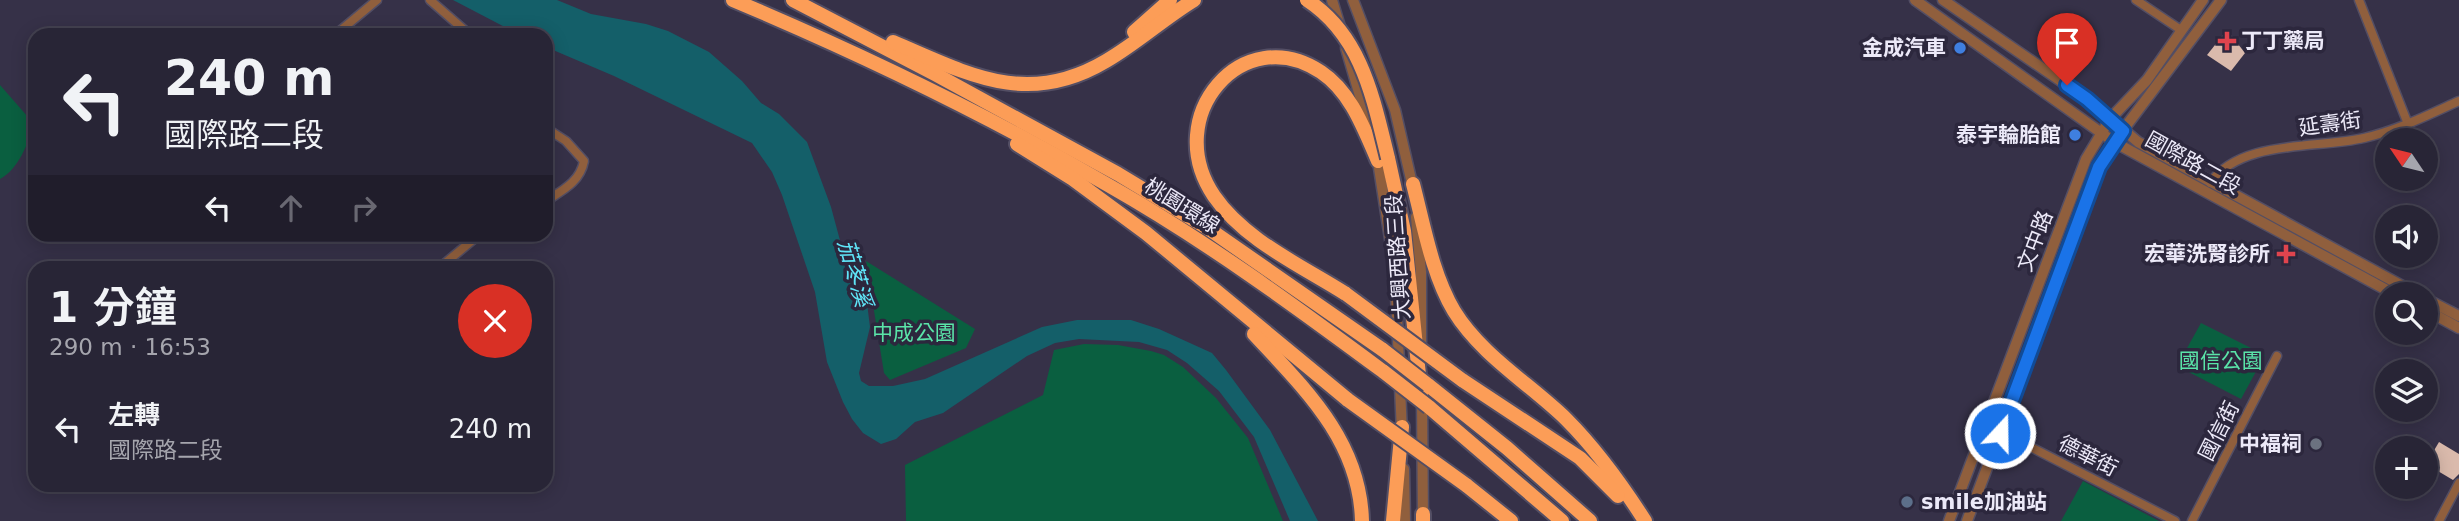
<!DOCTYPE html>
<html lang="zh-TW">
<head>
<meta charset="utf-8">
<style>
	body { margin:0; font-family:"DejaVu Sans","Noto Sans TC",sans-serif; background:#302d3e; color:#f1f3f6; height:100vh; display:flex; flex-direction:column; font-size:26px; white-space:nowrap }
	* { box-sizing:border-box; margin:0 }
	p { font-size:23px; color:#a5a5ad }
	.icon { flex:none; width:38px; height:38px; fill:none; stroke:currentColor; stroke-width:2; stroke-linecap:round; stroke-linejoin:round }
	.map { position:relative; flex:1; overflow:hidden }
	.sheet { position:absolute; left:28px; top:261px; width:525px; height:231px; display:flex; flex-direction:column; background:#282536; border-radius:21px; box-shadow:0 4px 18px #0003,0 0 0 2px #444251 }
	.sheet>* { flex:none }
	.hud { position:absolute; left:28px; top:28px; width:525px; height:214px; border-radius:21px; box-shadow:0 4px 18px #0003,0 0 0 2px #444251; background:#282536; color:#f1f3f6; overflow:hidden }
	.needle { width:46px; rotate:305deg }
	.tools { position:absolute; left:2375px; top:128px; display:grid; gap:14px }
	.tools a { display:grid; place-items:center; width:63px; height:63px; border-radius:50%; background:#282536; box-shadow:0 4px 18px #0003,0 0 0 2px #444251; font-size:35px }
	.pin { position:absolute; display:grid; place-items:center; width:60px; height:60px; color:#fff; margin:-72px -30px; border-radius:50% 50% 50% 0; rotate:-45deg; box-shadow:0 0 7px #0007 }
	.pin .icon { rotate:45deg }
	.me { position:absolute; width:77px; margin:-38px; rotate:21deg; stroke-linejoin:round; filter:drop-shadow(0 0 5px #0008) }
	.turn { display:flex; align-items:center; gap:24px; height:147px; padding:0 21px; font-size:32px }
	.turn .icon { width:91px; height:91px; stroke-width:2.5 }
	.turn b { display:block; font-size:49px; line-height:60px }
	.lanes { display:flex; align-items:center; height:66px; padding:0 21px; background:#0003; justify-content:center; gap:35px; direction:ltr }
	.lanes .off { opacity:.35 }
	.round { display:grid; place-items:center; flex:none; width:74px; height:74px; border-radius:37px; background:#302d3e }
	.headline { display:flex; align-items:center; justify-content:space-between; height:119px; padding:0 21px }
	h1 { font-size:42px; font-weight:600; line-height:52px }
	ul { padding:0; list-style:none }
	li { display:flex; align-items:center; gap:21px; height:98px; padding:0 21px }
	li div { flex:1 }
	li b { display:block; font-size:26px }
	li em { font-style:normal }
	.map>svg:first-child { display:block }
	.green { fill:#0a5f40 }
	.water { fill:#145f69 }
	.building { fill:#dabaac }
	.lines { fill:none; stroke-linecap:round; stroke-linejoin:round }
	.minor-casing { stroke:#534e64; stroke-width:11 }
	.tertiary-casing { stroke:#534e64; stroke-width:13 }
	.motorway-casing { stroke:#534e64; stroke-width:18 }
	.minor { stroke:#905f3d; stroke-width:8 }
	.tertiary { stroke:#905f3d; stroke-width:10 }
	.motorway { stroke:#fc9d57; stroke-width:14 }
	.motorway-bridge-casing { stroke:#534e64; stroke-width:18; stroke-linecap:butt }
	.motorway-bridge { stroke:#fc9d57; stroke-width:14 }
	.route-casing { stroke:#114b97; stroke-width:18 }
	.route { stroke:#1a73e8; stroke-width:12 }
	.health-dot { fill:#e0444e; stroke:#2c273d; stroke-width:2.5 }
	.shop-dot { fill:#3f7fe0; stroke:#2c273d; stroke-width:2.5 }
	.worship-dot { fill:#6b7280; stroke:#2c273d; stroke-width:2.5 }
	.service-dot { fill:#5c6f8a; stroke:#2c273d; stroke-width:2.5 }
	.labels { text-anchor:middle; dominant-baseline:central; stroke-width:7; stroke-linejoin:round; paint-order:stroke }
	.poi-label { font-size:21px; font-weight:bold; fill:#ece9f8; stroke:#2c273d; text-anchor:end }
	.street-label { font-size:21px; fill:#ece9f8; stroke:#2c273d }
	.park-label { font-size:21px; fill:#5ae4a8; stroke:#2c273d }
	.water-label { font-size:23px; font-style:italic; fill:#5fe5f7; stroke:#2c273d }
</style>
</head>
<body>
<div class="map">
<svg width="2459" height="521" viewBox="0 0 2459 521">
	<rect width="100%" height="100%" fill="#363148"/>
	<!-- green -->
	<g class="green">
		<path d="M0,85l35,40c-8,19 -16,44 -35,54z"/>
		<polygon points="866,261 975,329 966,348 890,380 884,373"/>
		<polygon points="2201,323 2265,355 2241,399 2177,366"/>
		<polygon points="1084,344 1118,345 1151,351 1164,355 1183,367 1216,398 1248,438 1283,521 906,521 905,465 1043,395 1054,350"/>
		<polygon points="2083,481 2159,521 2061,521"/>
	</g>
	<!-- water -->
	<polygon class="water" points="453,0 557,0 591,14 646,24 668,31 709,52 742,81 761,103 779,114 807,142 831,207 855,296 867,303 870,327 859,373 861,381 869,386 893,386 925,379 1042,327 1077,320 1131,320 1159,329 1212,353 1226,370 1270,430 1318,521 1290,521 1254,437 1219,391 1187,363 1167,350 1139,342 1079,339 1055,343 1027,356 943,413 915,422 896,439 881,444 863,433 852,419 843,402 827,362 815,292 782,195 772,172 752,143 614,76 546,47 546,35 520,35"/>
	<!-- building -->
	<g class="building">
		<polygon points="2227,30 2245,53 2231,71 2207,55"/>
		<polygon points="2439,442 2459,454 2459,474 2453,480 2426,464"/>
	</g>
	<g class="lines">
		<defs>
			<g id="minor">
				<polyline points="430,0 470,35"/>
				<polyline points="2136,0 2181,30"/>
				<polyline points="2359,0 2408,124"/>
				<polyline points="335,35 377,0"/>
				<path d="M546,128l20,13 18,20c-4,21 -21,29 -38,40"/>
				<path d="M2210,183c31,-44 107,-34 154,-45 34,-8 64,-23 95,-37"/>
				<polyline points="444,264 480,234"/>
				<polyline points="1985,427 2021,442 2175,521"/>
				<polyline points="2192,521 2277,356"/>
				<polyline points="2439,521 2459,483"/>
			</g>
			<g id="tertiary">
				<polyline points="1332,0 1341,30"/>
				<polyline points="1353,0 1395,110 1413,188"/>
				<polyline points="1915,0 2114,142 2394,294"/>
				<polyline points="1943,0 2087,99 2138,142 2417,294"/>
				<polyline points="1346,48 1369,127"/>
				<polyline points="1377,155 1395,271 1402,433"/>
				<polyline points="1416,217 1421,272 1421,342"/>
				<polyline points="2426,299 2459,316"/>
				<polyline points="2426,310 2459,328"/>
				<polyline points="1422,399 1423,520"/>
				<polyline points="1404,469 1405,521"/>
				<polyline points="1949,521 2086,159 2110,119 2147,80 2203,0"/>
				<polyline points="1967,521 2100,167 2114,142 2221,0"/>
			</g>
			<g id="motorway">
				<path d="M733,0c128,54 255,115 375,185 97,55 187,121 276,187"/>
				<polyline points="793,0 935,74 1118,174 1209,229 1383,350"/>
				<polyline points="1134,32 1170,0"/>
				<path d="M893,42c75,32 134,66 213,19 31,-18 57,-42 88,-61"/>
				<polyline points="1017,144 1073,179 1146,233 1348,400"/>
				<polyline points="1388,158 1404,231 1421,394"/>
				<path d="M1413,184c11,42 19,90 41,127 27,44 76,73 112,108 30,30 56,66 79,102"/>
				<path d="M1346,294c-44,-28 -102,-54 -132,-98 -54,-80 29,-176 107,-124 30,20 43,57 57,89"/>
				<path d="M1254,334c51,55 106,107 108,187"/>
				<polyline points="1462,380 1580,458 1618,496"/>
				<polyline points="1428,385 1507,448 1590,521"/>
				<polyline points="1429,407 1562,521"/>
				<polyline points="1466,485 1511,521"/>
				<polyline points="1423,514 1423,521"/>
				<polyline points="1393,521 1402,427"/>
			</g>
		</defs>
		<!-- minor casing -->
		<use href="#minor" class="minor-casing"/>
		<!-- tertiary casing -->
		<use href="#tertiary" class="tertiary-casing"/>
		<!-- motorway casing -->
		<use href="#motorway" class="motorway-casing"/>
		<!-- minor -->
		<use href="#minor" class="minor"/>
		<!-- tertiary -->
		<use href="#tertiary" class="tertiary"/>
		<!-- motorway -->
		<use href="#motorway" class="motorway"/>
		<defs>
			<g id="motorway-bridge">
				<path d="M1307,0c55,36 66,98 81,158"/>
				<polyline points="1346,294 1462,380"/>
				<polyline points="1383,350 1428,385"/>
				<polyline points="1384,372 1429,407"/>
				<polyline points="1348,400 1466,485"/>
			</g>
		</defs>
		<!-- motorway-bridge casing -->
		<use href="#motorway-bridge" class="motorway-bridge-casing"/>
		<!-- motorway-bridge -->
		<use href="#motorway-bridge" class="motorway-bridge"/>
	</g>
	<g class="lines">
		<defs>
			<polyline id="route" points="2000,433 2099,167 2123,131 2087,99 2067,85"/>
		</defs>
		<!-- route casing -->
		<use href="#route" class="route-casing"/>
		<!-- route -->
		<use href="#route" class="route"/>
	</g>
	<!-- markers -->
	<g class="health-dot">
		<path d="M2223.5 30.5h7v7h7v7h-7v7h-7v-7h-7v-7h7z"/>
		<path d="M2282.5 243.5h7v7h7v7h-7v7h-7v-7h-7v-7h7z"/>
	</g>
	<g class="shop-dot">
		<circle cx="1960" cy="48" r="7"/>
		<circle cx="2075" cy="135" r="7"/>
	</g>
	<circle class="worship-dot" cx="2316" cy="444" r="7"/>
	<circle class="service-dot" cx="1907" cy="502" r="7"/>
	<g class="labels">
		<!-- poi labels -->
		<g class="poi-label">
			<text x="2241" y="41" text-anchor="start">丁丁藥局</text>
			<text x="1946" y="48">金成汽車</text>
			<text x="2061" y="135">泰宇輪胎館</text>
			<text x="2270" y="254">宏華洗腎診所</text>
			<text x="2302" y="444">中福祠</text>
			<text x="1921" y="502" text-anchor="start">smile加油站</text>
		</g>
		<!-- street labels -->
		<g class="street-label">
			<text transform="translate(2330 124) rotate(-8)">延壽街</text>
			<text transform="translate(2193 163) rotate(29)">國際路二段</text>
			<text transform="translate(1182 206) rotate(32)">桃園環線</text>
			<text transform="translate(2035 241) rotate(-69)">文中路</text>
			<text transform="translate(1398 257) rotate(-94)">大興西路三段</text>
			<text transform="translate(2219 431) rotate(-63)">國信街</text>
			<text transform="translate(2088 456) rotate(27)">德華街</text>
		</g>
		<!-- park labels -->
		<g class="park-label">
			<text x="914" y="333">中成公園</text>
			<text x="2221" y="361">國信公園</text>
		</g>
		<!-- water labels -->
		<g class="water-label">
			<text transform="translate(855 273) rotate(74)">茄苳溪</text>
		</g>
	</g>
</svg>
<div class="tools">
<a><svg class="needle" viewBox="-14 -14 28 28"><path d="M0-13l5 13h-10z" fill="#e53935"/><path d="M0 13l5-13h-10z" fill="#a5a5ad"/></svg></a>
<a><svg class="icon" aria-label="sound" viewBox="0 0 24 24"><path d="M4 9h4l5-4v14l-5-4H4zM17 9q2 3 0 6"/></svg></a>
<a><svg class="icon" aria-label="search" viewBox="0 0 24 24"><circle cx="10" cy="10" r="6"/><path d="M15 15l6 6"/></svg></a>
<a><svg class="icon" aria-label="layers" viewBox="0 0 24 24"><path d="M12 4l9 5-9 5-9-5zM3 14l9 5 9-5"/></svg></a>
<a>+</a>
</div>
<div class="pin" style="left:2067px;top:85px;background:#d93025"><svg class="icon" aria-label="arrive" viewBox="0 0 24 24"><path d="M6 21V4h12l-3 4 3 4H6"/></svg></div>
<svg class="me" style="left:2000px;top:433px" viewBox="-20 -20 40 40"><circle r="17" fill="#1a73e8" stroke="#fff" stroke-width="3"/><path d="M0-11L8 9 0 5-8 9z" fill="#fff"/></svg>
<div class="hud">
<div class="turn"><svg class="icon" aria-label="left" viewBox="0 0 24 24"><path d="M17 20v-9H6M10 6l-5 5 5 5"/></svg><div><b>240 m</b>國際路二段</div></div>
<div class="lanes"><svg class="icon" aria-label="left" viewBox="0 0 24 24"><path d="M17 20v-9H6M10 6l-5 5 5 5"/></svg><svg class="icon off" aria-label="ahead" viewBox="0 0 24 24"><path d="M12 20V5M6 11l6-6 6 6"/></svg><svg class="icon off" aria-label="right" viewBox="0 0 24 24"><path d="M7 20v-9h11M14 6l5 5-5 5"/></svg></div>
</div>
<section class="sheet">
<div class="headline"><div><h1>1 分鐘</h1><p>290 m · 16:53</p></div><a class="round" style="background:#d93025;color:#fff"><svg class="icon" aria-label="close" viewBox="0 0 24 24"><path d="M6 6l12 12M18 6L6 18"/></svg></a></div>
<ul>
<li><svg class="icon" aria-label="left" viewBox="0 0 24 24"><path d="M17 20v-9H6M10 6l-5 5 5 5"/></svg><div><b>左轉</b><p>國際路二段</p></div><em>240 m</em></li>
</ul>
</section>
</div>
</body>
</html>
